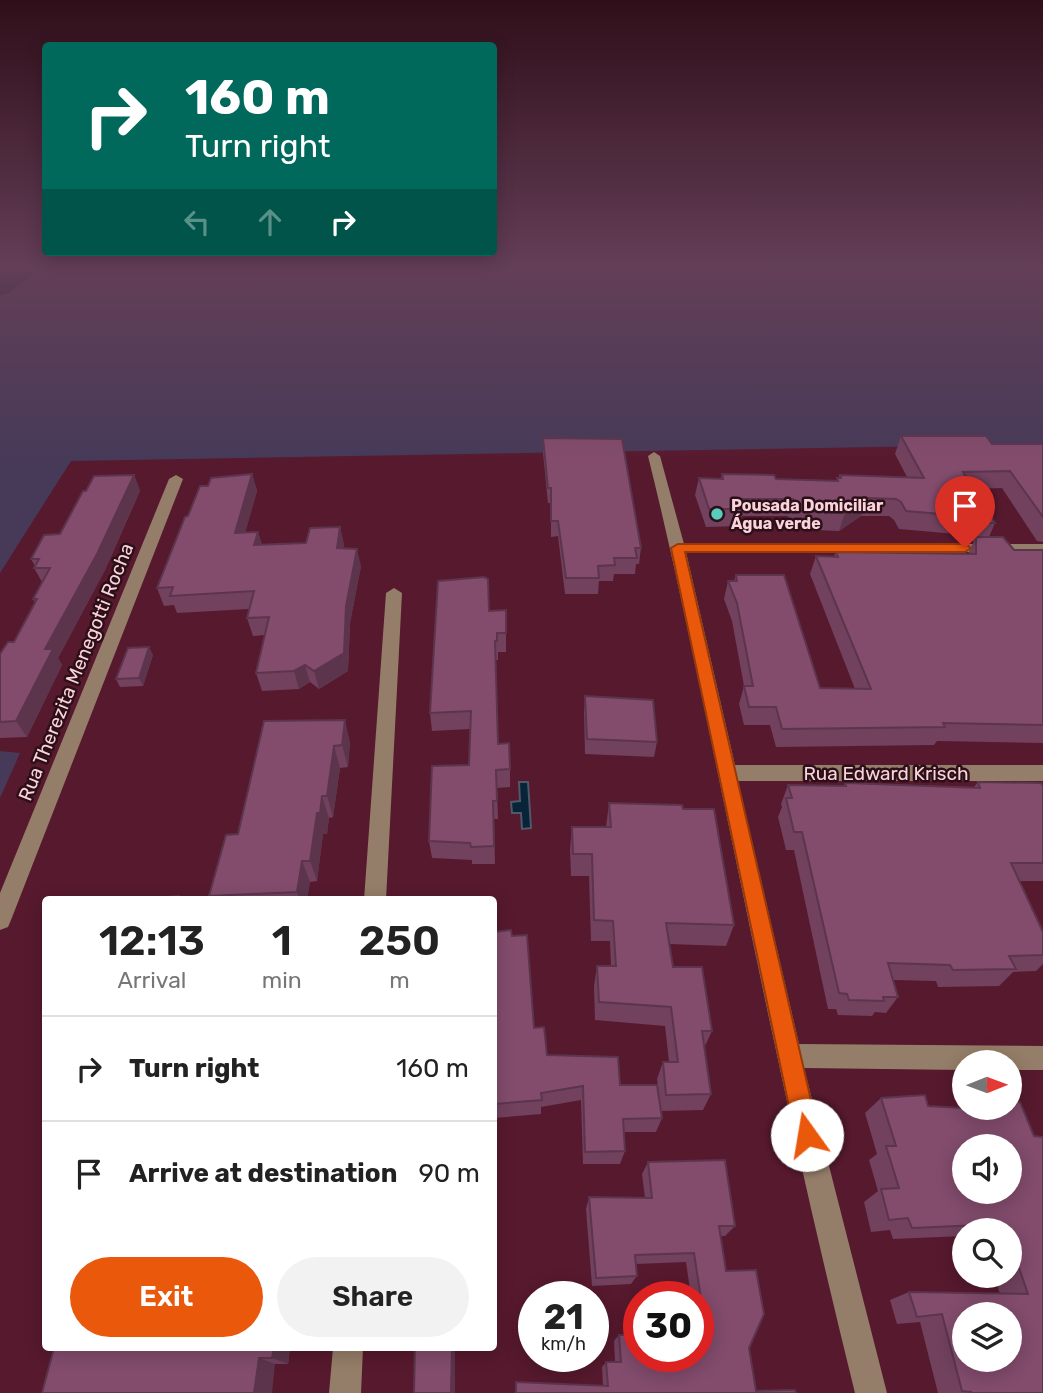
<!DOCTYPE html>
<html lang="en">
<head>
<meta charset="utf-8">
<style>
	body { margin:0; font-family:Rubik,sans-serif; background:#f2f2f2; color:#222; height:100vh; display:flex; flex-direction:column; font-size:26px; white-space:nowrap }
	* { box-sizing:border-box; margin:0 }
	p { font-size:23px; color:#767676 }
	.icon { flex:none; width:38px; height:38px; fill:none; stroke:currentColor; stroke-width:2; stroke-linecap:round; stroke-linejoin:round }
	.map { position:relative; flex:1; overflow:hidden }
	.details { position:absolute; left:42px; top:896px; width:455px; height:455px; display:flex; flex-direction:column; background:#fff; border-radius:7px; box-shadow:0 4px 18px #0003 }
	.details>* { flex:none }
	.banner { position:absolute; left:42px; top:42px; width:455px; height:214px; border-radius:7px; box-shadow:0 4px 18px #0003; background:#00695c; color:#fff; overflow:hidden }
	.needle { width:46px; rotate:89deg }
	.buttons { position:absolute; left:952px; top:1050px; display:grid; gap:14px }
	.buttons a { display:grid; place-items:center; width:70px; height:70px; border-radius:50%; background:#fff; box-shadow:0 4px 18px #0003; font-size:35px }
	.speed { position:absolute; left:518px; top:1281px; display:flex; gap:14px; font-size:35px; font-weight:700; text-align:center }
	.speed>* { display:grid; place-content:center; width:91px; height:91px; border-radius:50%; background:#fff; box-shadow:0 4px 18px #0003; line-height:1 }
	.speed small { font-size:18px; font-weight:400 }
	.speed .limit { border:10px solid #d22; background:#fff; color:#111 }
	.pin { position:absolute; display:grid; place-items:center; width:60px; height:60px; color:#fff; margin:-72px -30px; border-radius:50% 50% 50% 0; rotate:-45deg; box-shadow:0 0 7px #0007 }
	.pin .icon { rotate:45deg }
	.me { position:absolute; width:77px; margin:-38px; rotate:347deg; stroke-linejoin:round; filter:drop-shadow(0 0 5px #0008) }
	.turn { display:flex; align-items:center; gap:24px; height:147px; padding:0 28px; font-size:32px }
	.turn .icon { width:91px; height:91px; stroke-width:2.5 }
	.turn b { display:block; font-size:49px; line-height:60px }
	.lanes { display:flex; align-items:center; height:66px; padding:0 28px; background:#0003; justify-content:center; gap:35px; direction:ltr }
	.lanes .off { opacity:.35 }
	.eta { display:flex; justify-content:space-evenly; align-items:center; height:119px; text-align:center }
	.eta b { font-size:42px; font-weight:600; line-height:49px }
	.cta { display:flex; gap:14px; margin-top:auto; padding:14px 28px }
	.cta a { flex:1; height:80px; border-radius:42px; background:#ea580c; color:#fff; font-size:28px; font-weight:600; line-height:80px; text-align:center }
	.cta a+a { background:#f2f2f2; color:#222 }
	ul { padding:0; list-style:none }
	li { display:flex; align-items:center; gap:21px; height:105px; padding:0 28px; border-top:2px solid #e0e0e0 }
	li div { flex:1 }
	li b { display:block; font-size:26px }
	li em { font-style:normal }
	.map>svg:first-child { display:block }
	.green { fill:#463a58 }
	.water { fill:#072438; stroke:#505869; stroke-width:2 }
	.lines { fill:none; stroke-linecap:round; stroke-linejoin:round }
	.river { fill:#072438; fill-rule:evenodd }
	.minor { fill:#957e69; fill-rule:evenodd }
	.wall { fill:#71415e }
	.shaded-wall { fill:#5c354c }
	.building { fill:#834c6d; stroke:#5c354c; stroke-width:2; fill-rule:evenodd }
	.route { fill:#ea580c; stroke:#983908; stroke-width:2 }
	.poi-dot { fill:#59cebf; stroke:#2c1018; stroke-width:2.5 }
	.labels { text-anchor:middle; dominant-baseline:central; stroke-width:5; stroke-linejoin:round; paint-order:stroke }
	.far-poi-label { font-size:16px; font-weight:bold; fill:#fbd3dc; stroke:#2c1018; text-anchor:start }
	.street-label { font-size:19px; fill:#fbd3dc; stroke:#2c1018 }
</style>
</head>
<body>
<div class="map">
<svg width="1043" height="1393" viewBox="0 0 1043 1393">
	<rect width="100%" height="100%" fill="#57192e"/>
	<!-- green -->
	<g class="green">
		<polygon points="24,266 1043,266 1043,444 71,461 0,573 0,289"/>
		<polygon points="0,751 20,753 0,798"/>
	</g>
	<!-- water -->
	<polygon class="water" points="519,782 528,782 531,828 522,829 521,813 512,813 511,802 520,801"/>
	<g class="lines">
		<!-- river -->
		<polygon class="river" points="15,266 44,266 9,293 0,295 0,276"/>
		<!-- minor -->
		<g class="minor">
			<path d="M654,452l6,4 24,88h359v8h-357l49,213h308v16h-305l61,263 244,2v24h-33v-8h-46v8l-160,-2 83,325h-32c-43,-173 -81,-348 -117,-523 -29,-138 -56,-277 -90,-414z"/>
			<polygon points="176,475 183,479 11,920 8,927 0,930 0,893 169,479"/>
			<polygon points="394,588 402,593 386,900 364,900 386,593"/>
			<polygon points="333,1348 363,1348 361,1393 329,1393"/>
		</g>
	</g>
	<!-- wall -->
	<g class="wall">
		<polygon points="901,436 992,444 1043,444 1043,542 1037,541 1002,488 974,489 995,523 989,537 1014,550 1043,550 1043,743 937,741 934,745 776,747 770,725 744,725 739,704 744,686 732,621 724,599 728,581 734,581 736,575 820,688 855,689 810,574 816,556 834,556 836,552 968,554 974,541 968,541 968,535 899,529 894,520 889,516 861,516 839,531 792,529 788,516 742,516 739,526 706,527 695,495 699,478 721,479 722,474 776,479 836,481 840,475 907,477 895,454"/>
		<polygon points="543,438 641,548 639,564 636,564 635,574 614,574 613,581 599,581 598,594 565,594 558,536 551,537 551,503 548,503 543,453"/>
		<polygon points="252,474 257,491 245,533 258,532 262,545 306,543 340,527 344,545 343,548 361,566 350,623 348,671 319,689 310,682 299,689 262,691 256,673 265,635 253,636 247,618 249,609 177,613 174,605 164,606 157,588 188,516 208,486"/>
		<polygon points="134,475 140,491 105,570 58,658 62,665 27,737 0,738 0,654 14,642 35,602 33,599 42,582 34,568 35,566 31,559 60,534 86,491"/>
		<polygon points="506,610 506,652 498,652 498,660 495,660 498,744 510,769 510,787 497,788 498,819 494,819 495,864 472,864 472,860 432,858 429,841 469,765 470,729 432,731 430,713 489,611"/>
		<polygon points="153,655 143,686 120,687 116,679"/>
		<polygon points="585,696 657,742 654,757 585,754 584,712"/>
		<polygon points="264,721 350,742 348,767 340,768 333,817 329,818 327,834 323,834 317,881 310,882 307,900 211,900 209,896 238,834"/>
		<polygon points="978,782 1043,786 1043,881 1020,881 1043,932 1043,964 1036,971 1013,972 999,986 938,987 936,981 893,980 898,997 886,1013 875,1012 872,1016 838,1015 836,1009 828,1009 794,850 786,850 778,817 782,807 781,804 788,785 843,786 845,783 974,787"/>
		<polygon points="609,803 683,809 734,925 726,946 669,944 673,967 712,1031 704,1048 711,1094 703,1110 661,1111 662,1118 656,1132 624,1132 625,1151 620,1164 583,1164 581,1100 541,1107 541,1114 494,1118 494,932 512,936 534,1028 547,1055 620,1085 659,1094 657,1079 663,1062 669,1062 665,1026 595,1020 594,986 597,966 611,966 610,941 591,941 589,876 571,876 570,849 572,827 606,827"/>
		<polygon points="881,1098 928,1106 969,1108 1010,1108 1043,1393 938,1393 920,1322 897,1324 890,1300 909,1292 1000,1294 994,1276 1010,1276 1010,1230 964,1230 964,1236 893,1239 890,1230 871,1232 864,1202 878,1191 869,1160 877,1154 865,1113"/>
		<polygon points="648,1162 735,1226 725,1236 721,1236 726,1271 749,1348 756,1391 603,1386 602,1367 606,1362 615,1362 614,1341 619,1335 698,1356 698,1297 691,1297 686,1262 636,1264 637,1276 631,1284 592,1286 586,1209 589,1197 645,1198 642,1174"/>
		<polygon points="290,1348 288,1364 275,1364 42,1393"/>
	</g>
	<!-- shaded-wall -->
	<g class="shaded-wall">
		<polygon points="252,474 257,491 240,551 235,533"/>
		<polygon points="134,475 140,491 105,570 58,658 62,665 27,737 16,721 45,649"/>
		<polygon points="868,498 861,516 839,531 845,513"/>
		<polygon points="340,527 344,545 341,566 337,548"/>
		<polygon points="258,532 263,550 254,545"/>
		<polygon points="357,549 361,566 350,623 348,671 319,689 314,671 346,606"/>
		<polygon points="149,647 153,655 143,686 139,678"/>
		<polygon points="305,665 310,682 299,689 294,671"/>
		<polygon points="345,720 350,742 348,767 342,745"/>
		<polygon points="334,746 340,768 333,817 327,796"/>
		<polygon points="322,796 329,818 327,834 323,834 317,881 310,861 317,813"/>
		<polygon points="302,861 310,882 307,900 300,900 297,892"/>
		<polygon points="274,1348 290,1348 288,1364 272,1358"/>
		<polygon points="452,1348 455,1348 455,1393 451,1393"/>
		<polygon points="259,1358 275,1364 272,1393 254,1393"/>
	</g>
	<!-- building -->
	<g class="building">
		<polygon points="901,436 986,436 992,444 1043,444 1043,517 1010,471 963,472 995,523 977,523 977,517 906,511 901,502 896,499 868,498 845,513 797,511 793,499 740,499 744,509 709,509 699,478 723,479 722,474 774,475 776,479 838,481 837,478 841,478 840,475 924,478"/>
		<polygon points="543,438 622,439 641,548 635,548 637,558 614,558 615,565 598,566 599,578 566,578 558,521 551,521 551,488 548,488"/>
		<polygon points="252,474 235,533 258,532 254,545 306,543 310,528 340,527 337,548 357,549 346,606 344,653 314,671 305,665 294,671 256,673 269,617 247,618 254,591 170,596 173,587 157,588 185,517 188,516 200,486 208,486 211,478"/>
		<polygon points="134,475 97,554 45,649 53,649 16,721 0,722 0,654 8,642 14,642 37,599 33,599 50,568 34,568 39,559 31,559 44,535 60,534 83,491 86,491 94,476"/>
		<polygon points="976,537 1003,537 1014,550 1043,550 1043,725 943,723 945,727 782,729 776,707 749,707 744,686 753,686 737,603 728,581 737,581 736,575 784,575 820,688 871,689 816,556 838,557 836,552 976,554"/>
		<polygon points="484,577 488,579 489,611 506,610 506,633 497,633 497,641 495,641 498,744 509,743 510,769 496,770 497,801 493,801 494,846 471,847 470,843 429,841 432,766 469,765 471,711 430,713 438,581"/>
		<polygon points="149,647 139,678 116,679 128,648"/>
		<polygon points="585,696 653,700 657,742 587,739"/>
		<polygon points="345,720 342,745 334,746 327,796 322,796 320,813 317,813 310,861 302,861 297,892 209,896 226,835 238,834 264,721"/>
		<polygon points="978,782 1041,783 1043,786 1043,863 1011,863 1043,932 1043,955 1009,956 1016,969 953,970 950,965 888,963 898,997 883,997 884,1001 849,1000 847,994 839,993 802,832 794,832 786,798 792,798 788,785 846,786 845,783 980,788"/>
		<polygon points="609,803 682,805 683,809 714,809 734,925 666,923 673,967 702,967 712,1031 702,1031 711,1094 666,1095 663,1062 678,1062 671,1007 599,1002 597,966 616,966 613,921 594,920 592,854 573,854 572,827 611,827"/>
		<polygon points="179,896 179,900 125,900"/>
		<polygon points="511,930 512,936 527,935 534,1028 544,1027 547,1055 618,1057 620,1085 657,1085 662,1118 623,1119 625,1151 585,1152 583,1086 541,1093 542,1100 494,1104 494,932"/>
		<path d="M925,1095l3,11 53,3 -1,-1h30v-6h10l14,34 9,1v256h-72v-1l-9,-1 -20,-77 -25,3 -8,-25 119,2 -18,-52v-12h-4l-3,-6 -91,4 -4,-10 -19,2 -8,-31 18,-1 -13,-42h10l-15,-48zM964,1146h46v46h-46zM964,1314h46v46h-46z"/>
		<polygon points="725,1160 735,1226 719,1226 726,1271 756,1270 764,1314 749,1348 756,1391 795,1390 796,1393 516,1393 516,1382 608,1386 606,1362 621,1362 619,1335 639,1335 639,1356 698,1356 698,1333 706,1332 694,1253 635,1255 637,1276 596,1278 589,1197 652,1198 648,1162"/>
		<polygon points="54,1348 274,1348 272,1358 259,1358 254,1393 42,1393"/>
		<polygon points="415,1348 452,1348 451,1393 414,1393"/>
	</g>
	<!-- sky -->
	<linearGradient id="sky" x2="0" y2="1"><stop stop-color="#300e19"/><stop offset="0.58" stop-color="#633e57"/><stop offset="1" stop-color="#633e57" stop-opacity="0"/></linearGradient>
	<rect width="1043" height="461" fill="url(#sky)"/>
	<!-- route -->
	<polygon class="route" points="678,544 965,544 971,548 965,552 685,552 819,1135 816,1143 807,1147 799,1143 795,1135 671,548"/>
	<!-- markers -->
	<circle class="poi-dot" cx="717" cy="514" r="7"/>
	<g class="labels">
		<!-- far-poi labels -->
		<g class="far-poi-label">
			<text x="731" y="505">Pousada Domiciliar<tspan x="731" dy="18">Água verde</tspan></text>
		</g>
		<!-- street labels -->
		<g class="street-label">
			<text transform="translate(76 672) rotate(-68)">Rua Therezita Menegotti Rocha</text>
			<text x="886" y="773">Rua Edward Krisch</text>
		</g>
	</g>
</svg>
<div class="buttons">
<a><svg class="needle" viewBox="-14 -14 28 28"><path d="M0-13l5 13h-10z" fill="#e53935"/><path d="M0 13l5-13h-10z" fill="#767676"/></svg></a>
<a><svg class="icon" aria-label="sound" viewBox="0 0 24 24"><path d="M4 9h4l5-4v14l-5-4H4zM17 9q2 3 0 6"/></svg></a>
<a><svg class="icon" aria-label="search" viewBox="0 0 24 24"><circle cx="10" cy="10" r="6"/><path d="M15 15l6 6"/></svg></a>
<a><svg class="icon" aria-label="layers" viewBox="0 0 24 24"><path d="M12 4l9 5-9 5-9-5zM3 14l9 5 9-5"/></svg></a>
</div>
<div class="speed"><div>21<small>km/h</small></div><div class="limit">30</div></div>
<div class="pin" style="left:965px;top:548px;background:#d93025"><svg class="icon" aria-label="arrive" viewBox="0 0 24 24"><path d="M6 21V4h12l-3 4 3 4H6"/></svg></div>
<svg class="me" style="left:807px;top:1135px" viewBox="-20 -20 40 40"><circle r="19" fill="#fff"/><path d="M0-13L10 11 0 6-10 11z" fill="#ea580c"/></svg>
<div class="banner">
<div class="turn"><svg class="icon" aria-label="right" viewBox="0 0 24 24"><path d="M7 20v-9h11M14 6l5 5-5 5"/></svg><div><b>160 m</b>Turn right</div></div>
<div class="lanes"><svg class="icon off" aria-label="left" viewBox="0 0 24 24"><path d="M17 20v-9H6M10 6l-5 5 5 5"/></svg><svg class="icon off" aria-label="ahead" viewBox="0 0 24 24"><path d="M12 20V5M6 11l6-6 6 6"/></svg><svg class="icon" aria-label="right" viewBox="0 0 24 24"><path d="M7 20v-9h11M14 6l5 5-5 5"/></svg></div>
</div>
<section class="details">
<div class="eta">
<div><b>12:13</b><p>Arrival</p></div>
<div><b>1</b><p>min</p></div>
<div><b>250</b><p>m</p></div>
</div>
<ul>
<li><svg class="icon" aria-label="right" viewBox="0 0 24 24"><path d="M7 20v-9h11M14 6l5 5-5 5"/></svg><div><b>Turn right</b></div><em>160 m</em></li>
<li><svg class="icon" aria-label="arrive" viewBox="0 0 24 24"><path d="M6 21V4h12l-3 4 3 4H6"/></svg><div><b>Arrive at destination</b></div><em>90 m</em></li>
</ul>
<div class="cta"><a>Exit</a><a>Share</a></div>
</section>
</div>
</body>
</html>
